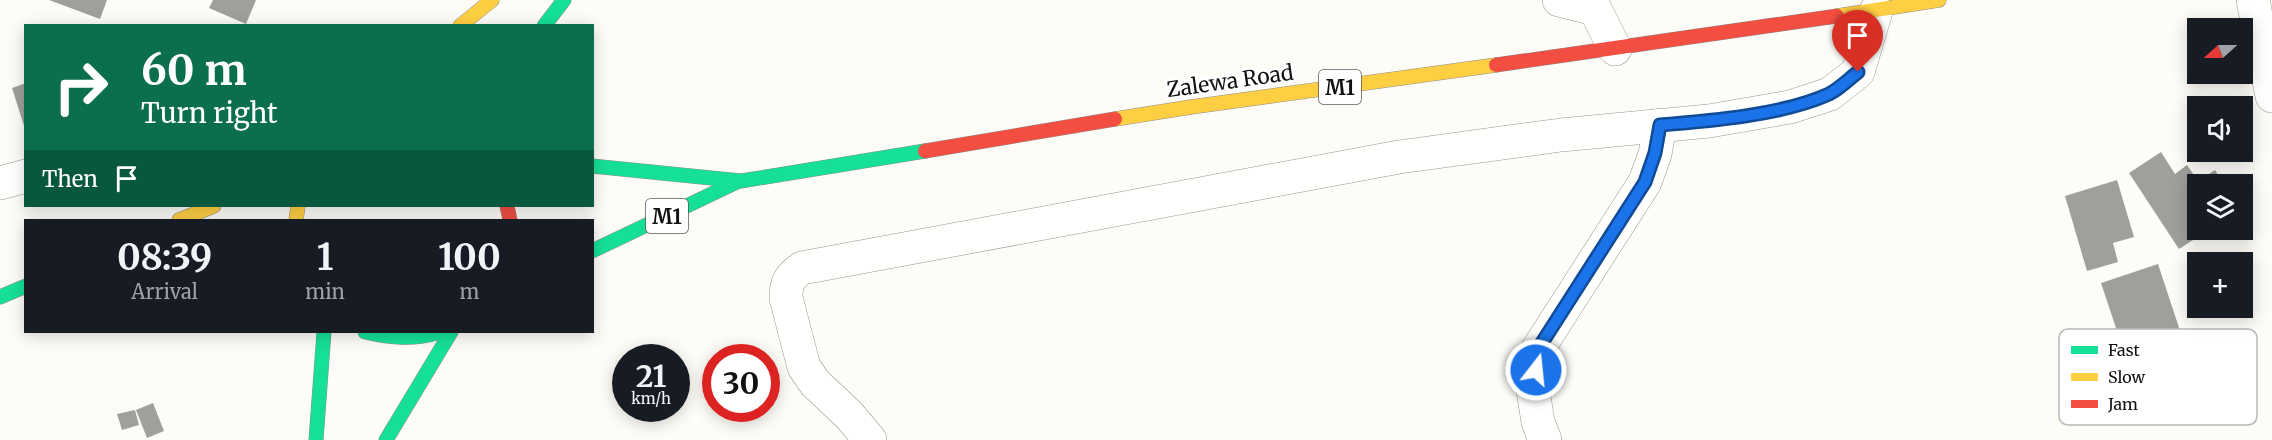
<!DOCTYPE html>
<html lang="en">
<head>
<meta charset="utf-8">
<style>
	body { margin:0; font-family:Merriweather,serif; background:#242831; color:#f1f3f6; height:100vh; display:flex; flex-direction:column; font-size:22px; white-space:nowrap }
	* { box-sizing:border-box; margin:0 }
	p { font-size:20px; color:#9ea1a6 }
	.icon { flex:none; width:33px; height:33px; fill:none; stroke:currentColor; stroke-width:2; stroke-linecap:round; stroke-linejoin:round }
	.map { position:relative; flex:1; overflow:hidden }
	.side { position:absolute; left:24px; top:219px; width:570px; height:114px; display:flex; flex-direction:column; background:#171b24; border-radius:0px; box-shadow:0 3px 15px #0003 }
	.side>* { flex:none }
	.top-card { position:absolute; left:24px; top:24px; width:570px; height:183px; border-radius:0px; box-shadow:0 3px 15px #0003; background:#0b6e4f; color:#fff; overflow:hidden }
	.needle { width:39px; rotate:249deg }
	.controls { position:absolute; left:2187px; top:18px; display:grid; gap:12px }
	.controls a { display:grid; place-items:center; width:66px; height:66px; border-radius:0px; background:#171b24; box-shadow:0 3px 15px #0003; font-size:30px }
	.speed { position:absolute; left:612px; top:344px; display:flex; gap:12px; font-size:30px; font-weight:700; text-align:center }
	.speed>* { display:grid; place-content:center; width:78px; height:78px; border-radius:50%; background:#171b24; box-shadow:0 3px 15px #0003; line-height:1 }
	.speed small { font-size:15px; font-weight:400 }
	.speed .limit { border:9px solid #d22; background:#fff; color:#111 }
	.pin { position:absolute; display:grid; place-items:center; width:51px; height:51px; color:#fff; margin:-62px -26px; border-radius:50% 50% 50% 0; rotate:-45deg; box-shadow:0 0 6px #0007 }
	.pin .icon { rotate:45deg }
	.me { position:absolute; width:66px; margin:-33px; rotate:16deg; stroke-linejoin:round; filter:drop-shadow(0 0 4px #0008) }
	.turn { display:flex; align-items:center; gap:21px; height:126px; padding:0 18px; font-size:27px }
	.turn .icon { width:78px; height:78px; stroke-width:2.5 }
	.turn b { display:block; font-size:42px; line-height:51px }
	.then { display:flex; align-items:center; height:57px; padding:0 18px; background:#0003; gap:12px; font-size:22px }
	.eta { display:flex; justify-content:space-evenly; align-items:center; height:102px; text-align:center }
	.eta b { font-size:36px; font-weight:700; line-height:42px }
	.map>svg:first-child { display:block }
	.building { fill:#a19f9c }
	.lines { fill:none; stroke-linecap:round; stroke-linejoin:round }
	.street-casing { stroke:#979795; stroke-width:34 }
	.fast-casing { stroke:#8e8d8b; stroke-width:15 }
	.slow-casing { stroke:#8e8d8b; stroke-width:15 }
	.jam-casing { stroke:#8e8d8b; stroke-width:15 }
	.street { stroke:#fffffe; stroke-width:33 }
	.fast { stroke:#16e098; stroke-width:14 }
	.slow { stroke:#ffcf43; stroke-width:14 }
	.jam { stroke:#f24e42; stroke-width:14 }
	.route-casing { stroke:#114b97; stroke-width:15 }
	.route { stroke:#1a73e8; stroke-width:10 }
	.labels { text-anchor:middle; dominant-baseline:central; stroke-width:6; stroke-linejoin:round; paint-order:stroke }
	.shield { fill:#fff; stroke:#585858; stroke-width:1.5 }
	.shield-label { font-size:20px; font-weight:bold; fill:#111 }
	.street-label { font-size:21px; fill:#111; stroke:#fff }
	.key { fill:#fff; stroke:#b8b8b8; stroke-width:1.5 }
	.key-label { font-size:16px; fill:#111 }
</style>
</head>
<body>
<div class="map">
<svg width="2272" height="440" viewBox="0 0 2272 440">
	<rect width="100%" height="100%" fill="#fdfcf7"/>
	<!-- building -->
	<g class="building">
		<polygon points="49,0 107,0 100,19"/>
		<polygon points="213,0 256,0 246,24 209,8"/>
		<polygon points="26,83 26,129 25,129 12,88"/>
		<polygon points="2161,152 2175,174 2187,165 2198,181 2215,170 2224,184 2198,184 2198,230 2209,230 2179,249 2129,173"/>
		<polygon points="2117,180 2134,237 2113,243 2118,262 2087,271 2065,196"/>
		<polygon points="2158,264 2191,364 2167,372 2161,353 2128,364 2101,283"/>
		<polygon points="153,403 164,431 147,438 136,410"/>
		<polygon points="135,410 139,425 122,430 117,414"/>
	</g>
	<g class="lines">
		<defs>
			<g id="street">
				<polyline points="1559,0 1595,9 1615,49"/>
				<polyline points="2253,0 2272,96"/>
				<polyline points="0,183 26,176"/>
				<path d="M870,440l-21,-25 -34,-32 -11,-16 -18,-69c0,-15 3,-21 16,-30l597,-111 162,-22 148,-14 81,-14 40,-13 28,-22 18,-61"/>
				<polyline points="1545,440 1538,422 1533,390 1538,349 1645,182 1655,154 1660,125"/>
			</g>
			<g id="fast">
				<polyline points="544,26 564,0"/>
				<polyline points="592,166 741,181 925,151"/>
				<polyline points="592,251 739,181"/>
				<polyline points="0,297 26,286"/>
				<path d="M365,332c26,6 49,8 75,0"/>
				<polyline points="316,440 324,332"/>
				<polyline points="386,440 451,332"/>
			</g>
			<g id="slow">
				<polyline points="1837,16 1939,0"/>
				<polyline points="460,26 492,0"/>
				<polyline points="1115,119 1191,107 1496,65"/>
				<polyline points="179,220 214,206"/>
				<polyline points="296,220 298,206"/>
			</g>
			<g id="jam">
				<polyline points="1496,65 1837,16"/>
				<polyline points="925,151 1115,119"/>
				<polyline points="507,206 510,220"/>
			</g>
		</defs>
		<!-- street casing -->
		<use href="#street" class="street-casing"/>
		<!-- fast casing -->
		<use href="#fast" class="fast-casing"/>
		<!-- slow casing -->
		<use href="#slow" class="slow-casing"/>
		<!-- jam casing -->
		<use href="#jam" class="jam-casing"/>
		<!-- street -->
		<use href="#street" class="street"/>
		<!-- fast -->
		<use href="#fast" class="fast"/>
		<!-- slow -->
		<use href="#slow" class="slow"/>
		<!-- jam -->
		<use href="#jam" class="jam"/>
	</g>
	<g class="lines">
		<defs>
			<path id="route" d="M1536,370l2,-21 107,-167 10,-29 5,-28c50,-4 123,-10 169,-31 10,-5 20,-15 29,-22"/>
		</defs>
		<!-- route casing -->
		<use href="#route" class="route-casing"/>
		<!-- route -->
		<use href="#route" class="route"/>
	</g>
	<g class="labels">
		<!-- shield labels -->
		<g class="shield">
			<rect x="1319" y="70" width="42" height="34" rx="4.5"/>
			<rect x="646" y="199" width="42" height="34" rx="4.5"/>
		</g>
		<g class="shield-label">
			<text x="1340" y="87">M1</text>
			<text x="667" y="216">M1</text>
		</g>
		<!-- street labels -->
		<g class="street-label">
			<text transform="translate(1230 81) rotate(-8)">Zalewa Road</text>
		</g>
	</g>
	<!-- legend -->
	<rect x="2059" y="329" width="198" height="96" rx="9" class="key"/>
	<rect x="2071" y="346" width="27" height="8" fill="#16e098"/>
	<rect x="2071" y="373" width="27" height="8" fill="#ffcf43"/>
	<rect x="2071" y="400" width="27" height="8" fill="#f24e42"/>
	<g class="key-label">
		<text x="2108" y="356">Fast</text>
		<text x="2108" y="383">Slow</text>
		<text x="2108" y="410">Jam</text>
	</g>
</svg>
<div class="controls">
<a><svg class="needle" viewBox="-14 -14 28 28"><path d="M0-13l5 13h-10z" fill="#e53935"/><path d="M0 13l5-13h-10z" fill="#9ea1a6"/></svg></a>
<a><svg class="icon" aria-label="sound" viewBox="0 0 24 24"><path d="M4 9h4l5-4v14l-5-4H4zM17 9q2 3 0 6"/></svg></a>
<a><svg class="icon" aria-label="layers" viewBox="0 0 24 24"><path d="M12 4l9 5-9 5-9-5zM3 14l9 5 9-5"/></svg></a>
<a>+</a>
</div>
<div class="speed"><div>21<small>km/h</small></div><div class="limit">30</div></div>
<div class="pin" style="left:1858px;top:72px;background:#d93025"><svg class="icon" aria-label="arrive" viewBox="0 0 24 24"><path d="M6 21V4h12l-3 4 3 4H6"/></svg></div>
<svg class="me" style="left:1536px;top:370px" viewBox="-20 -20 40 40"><circle r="17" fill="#1a73e8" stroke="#fff" stroke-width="3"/><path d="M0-11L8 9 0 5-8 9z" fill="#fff"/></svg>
<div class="top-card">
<div class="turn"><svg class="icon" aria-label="right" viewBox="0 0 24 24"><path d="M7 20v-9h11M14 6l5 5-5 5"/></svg><div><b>60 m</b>Turn right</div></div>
<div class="then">Then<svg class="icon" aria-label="arrive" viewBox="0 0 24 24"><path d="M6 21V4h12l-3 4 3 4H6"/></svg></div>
</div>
<section class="side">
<div class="eta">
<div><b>08:39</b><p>Arrival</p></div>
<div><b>1</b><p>min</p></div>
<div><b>100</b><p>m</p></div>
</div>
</section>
</div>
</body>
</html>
